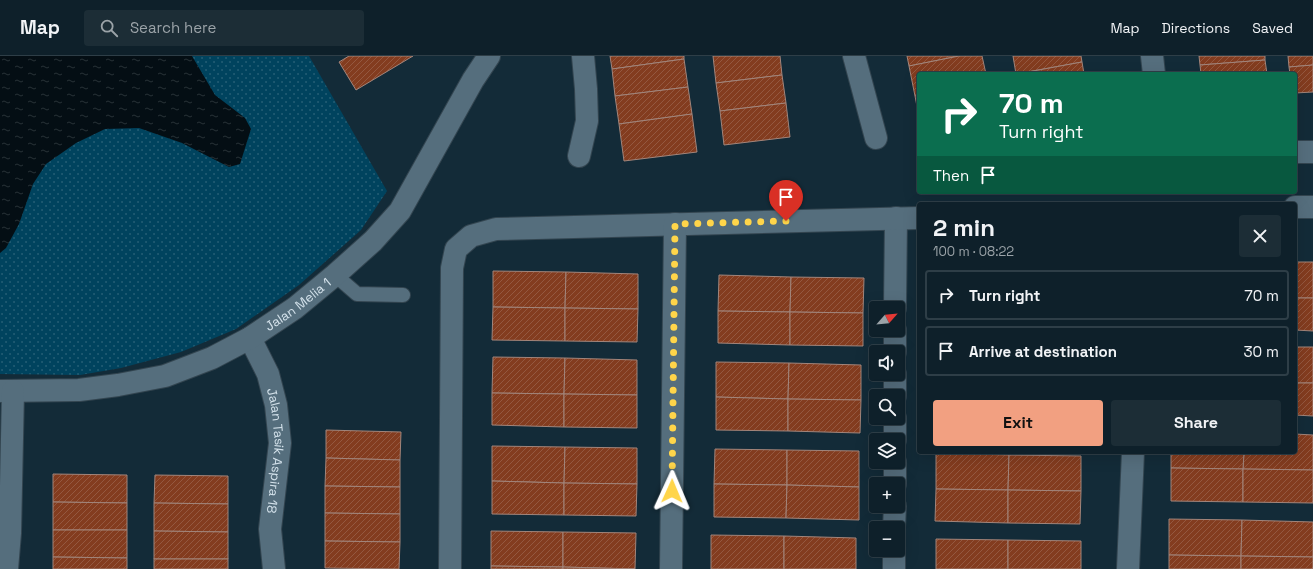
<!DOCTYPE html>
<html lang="en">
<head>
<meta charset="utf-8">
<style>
	body { margin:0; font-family:"Space Grotesk",sans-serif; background:#1c2d36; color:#f1f3f6; height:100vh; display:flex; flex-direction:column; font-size:15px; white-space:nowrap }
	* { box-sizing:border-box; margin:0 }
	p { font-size:13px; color:#9ba3a8 }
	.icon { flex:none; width:22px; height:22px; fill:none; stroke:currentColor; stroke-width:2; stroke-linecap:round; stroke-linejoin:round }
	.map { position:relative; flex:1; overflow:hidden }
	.side { position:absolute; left:917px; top:146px; width:380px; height:252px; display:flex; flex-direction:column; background:#0e202a; border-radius:4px; box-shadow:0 4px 16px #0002,0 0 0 1px #2e3e47 }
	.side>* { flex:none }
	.banner { position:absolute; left:917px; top:16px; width:380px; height:122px; border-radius:4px; box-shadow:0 4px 16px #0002,0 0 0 1px #2e3e47; background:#0b6e4f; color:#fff; overflow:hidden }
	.needle { width:26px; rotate:63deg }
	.buttons { position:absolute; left:869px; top:245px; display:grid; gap:8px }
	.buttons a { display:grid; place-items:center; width:36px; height:36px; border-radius:4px; background:#0e202a; box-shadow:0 4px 16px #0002,0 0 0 1px #2e3e47; font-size:20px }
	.pin { position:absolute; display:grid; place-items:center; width:34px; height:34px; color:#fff; margin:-41px -17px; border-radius:50% 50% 50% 0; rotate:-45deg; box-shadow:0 0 4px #0007 }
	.pin .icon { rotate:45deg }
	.me { position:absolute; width:44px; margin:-22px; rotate:1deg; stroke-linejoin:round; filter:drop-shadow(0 0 3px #0008) }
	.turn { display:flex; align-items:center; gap:14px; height:84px; padding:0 16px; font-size:18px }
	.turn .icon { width:52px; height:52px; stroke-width:2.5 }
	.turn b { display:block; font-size:28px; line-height:34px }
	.then { display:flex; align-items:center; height:38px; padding:0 16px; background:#0003; gap:8px; font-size:15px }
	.round { display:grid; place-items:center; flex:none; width:42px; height:42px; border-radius:4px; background:#1c2d36 }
	.summary { display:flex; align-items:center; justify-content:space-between; height:68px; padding:0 16px }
	h1 { font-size:24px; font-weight:800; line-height:30px }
	.action { display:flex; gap:8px; margin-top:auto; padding:8px 16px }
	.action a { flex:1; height:46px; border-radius:4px; background:#f2a081; color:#111; font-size:16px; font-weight:800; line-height:46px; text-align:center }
	.action a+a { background:#1c2d36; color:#f1f3f6 }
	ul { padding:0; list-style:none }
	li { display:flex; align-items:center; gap:12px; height:50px; margin:0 8px 6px; padding:0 8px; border:2px solid #2e3e47; border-radius:4px }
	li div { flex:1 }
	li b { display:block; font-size:15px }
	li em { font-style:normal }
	header { display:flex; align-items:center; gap:24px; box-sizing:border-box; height:56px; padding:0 20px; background:#0e202a; border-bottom:1px solid #2e3e47 }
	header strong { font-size:19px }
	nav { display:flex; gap:22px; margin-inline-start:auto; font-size:14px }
	.search { width:280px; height:36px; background:#1c2d36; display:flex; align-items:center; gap:10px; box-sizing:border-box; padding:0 14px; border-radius:4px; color:#9ba3a8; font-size:15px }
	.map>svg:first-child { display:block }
	.grass { fill:url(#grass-dots) }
	.water { fill:url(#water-ripples) }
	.building { fill:url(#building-hatch); stroke:#a2857b }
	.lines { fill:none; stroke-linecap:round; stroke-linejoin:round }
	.lane-casing { stroke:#334550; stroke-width:16 }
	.street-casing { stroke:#334550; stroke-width:24 }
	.lane { stroke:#556e7d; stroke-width:14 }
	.street { stroke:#556e7d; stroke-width:22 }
	.route { stroke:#ffd54a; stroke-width:7; stroke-dasharray:0 12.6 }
	.labels { text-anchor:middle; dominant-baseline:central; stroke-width:4; stroke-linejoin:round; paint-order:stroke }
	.street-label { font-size:13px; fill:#d4e2eb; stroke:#081218 }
</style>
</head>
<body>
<header>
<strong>Map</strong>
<div class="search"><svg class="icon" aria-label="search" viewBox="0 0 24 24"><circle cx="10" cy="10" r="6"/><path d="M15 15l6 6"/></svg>Search here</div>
<nav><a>Map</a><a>Directions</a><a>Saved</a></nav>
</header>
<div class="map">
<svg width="1313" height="513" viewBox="0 0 1313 513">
	<defs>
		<pattern id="grass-dots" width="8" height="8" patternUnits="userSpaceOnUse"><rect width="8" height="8" fill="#00435e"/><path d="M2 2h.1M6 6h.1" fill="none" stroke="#245e75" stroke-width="1.8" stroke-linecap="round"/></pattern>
		<pattern id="water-ripples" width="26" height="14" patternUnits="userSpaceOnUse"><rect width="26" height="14" fill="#040e14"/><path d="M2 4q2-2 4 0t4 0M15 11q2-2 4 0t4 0" fill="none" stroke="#283136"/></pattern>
		<pattern id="building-hatch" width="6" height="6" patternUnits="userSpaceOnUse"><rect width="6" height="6" fill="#833c1f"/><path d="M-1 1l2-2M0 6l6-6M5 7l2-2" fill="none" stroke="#945840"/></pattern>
	</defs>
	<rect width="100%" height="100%" fill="#132b38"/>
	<!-- grass -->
	<polygon class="grass" points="0,0 309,0 387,135 361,174 299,229 236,273 181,296 121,312 80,319 0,318"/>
	<!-- water -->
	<polygon class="water" points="0,0 192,0 215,39 245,62 251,73 240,108 229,111 182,87 139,72 105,73 76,87 46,108 33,128 19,168 6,192 0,197"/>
	<!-- building -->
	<g class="building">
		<polygon points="349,0 413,0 356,34 339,6"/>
		<polygon points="610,0 684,0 684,3 612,13"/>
		<polygon points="713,0 780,0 782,19 716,27"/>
		<polygon points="907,0 959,0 909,10"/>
		<polygon points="959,0 982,0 986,18 919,18 919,39 915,40 909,10"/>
		<polygon points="1013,0 1081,0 1082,6 1016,18"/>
		<polygon points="1199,0 1265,0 1265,4 1200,9"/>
		<polygon points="1288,0 1313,0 1313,9 1289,11"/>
		<polygon points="684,3 688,31 615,40 612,13"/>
		<polygon points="1265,4 1267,18 1201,18 1200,9"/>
		<polygon points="1082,6 1084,18 1017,18"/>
		<polygon points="1313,9 1313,36 1295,37 1295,18 1290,18 1289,11"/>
		<polygon points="782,19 786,47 720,55 716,27"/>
		<polygon points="688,31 692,58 619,68 615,40"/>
		<polygon points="919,39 919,61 915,40"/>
		<polygon points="786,47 790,81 724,89 720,55"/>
		<polygon points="692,58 697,96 624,105 619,68"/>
		<rect x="1295" y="206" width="18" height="36"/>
		<polygon points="493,215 566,216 565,252 493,251"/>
		<polygon points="566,216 638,218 638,253 565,252"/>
		<polygon points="719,219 791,221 790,256 718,255"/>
		<polygon points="791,221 864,222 863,257 790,256"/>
		<polygon points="1295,242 1313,242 1313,275 1295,274"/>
		<polygon points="493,251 565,252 565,285 492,284"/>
		<polygon points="565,252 638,253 637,286 565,285"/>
		<polygon points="718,255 790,256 790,289 718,287"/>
		<polygon points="790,256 863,257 863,290 790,289"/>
		<rect x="1295" y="291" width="18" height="36"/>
		<polygon points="493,301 565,302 564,338 492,337"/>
		<polygon points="565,302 637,304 637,339 564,338"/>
		<polygon points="716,306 789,307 788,343 716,341"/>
		<polygon points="789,307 861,309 861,344 788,343"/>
		<polygon points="1295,327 1313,327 1313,360 1295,359"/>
		<polygon points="492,337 564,338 564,371 492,369"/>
		<polygon points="564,338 637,339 637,372 564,371"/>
		<polygon points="716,341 788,343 788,375 716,374"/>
		<polygon points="788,343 861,344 860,377 788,375"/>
		<polygon points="326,374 401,376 400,404 326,402"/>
		<polygon points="1295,378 1313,379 1313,414 1243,413 1244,396 1295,396"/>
		<polygon points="492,390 565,391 564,427 492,425"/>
		<polygon points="565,391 637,392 637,428 564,427"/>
		<polygon points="715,393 787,394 787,429 714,428"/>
		<polygon points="787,394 859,395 859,431 787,429"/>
		<polygon points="1171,396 1244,396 1243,413 1171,412"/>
		<polygon points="936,397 1009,399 1008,434 936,433"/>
		<polygon points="1009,399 1081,400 1081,435 1008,434"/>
		<polygon points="326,402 400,404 400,431 325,430"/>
		<polygon points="1171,412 1243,413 1243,446 1171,445"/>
		<polygon points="1243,413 1313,414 1313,447 1243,446"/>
		<polygon points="53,418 127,419 127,447 53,446"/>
		<polygon points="155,419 228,420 228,448 154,447"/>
		<polygon points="492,425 564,427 564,459 492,458"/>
		<polygon points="564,427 637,428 636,460 564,459"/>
		<polygon points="714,428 787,429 786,462 714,461"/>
		<polygon points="787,429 859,431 859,464 786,462"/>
		<polygon points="325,430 400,431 400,458 325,457"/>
		<polygon points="936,433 1008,434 1008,467 935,465"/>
		<polygon points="1008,434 1081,435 1080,468 1008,467"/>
		<polygon points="53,446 127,447 127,474 53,474"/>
		<polygon points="154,447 228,448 228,476 154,475"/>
		<polygon points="325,457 400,458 400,486 325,485"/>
		<polygon points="1169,463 1242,464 1241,500 1169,499"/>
		<polygon points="1242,464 1313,466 1313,501 1241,500"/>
		<polygon points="53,474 127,474 127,502 53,501"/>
		<polygon points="154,475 228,476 228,503 154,503"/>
		<polygon points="491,475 563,476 563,511 491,510"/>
		<polygon points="563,476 636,477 635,513 563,511"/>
		<polygon points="711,479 784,480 784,513 711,513"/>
		<polygon points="784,480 856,482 856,513 784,513"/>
		<polygon points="936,483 1008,484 1008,513 936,513"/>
		<polygon points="1008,484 1081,485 1081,513 1008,513"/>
		<polygon points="325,485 400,486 399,513 325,512"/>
		<polygon points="1169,499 1241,500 1241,513 1169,513"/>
		<polygon points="1241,500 1313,501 1313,513 1241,513"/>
		<polygon points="53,501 127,502 127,513 53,513"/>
		<rect x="154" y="503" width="74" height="10"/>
		<polygon points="491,510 563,511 563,513 491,513"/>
		<polygon points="563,511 635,513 563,513"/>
	</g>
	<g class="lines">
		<defs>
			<polyline id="lane" points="335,219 357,238 403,239"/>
			<g id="street">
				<polyline points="854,0 876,82"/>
				<polyline points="1152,0 1154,18"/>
				<polyline points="1295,96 1313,96"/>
				<polyline points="579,100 587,65 586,33 583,0"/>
				<polyline points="1295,151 1313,151"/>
				<polyline points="895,252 896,162"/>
				<path id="s1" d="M250,282l18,36 8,31 4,38 -10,86 4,40"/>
				<polyline points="895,296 895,274"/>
				<path id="s2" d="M0,335l79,-1 39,-5 47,-9 47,-18 38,-20 45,-30 40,-33 38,-34 27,-30 73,-131 16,-24"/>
				<polyline points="895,340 895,318"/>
				<polyline points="895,384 895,362"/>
				<polyline points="895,428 895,406"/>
				<polyline points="894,472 895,450"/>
				<polyline points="7,513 10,477 13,335"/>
				<polyline points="450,513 452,212 456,193 471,180 496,173 919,162"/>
				<polyline points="671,513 675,168"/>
				<polyline points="894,513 894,494"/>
				<polyline points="1128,513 1133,396"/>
			</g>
		</defs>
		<!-- lane casing -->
		<use href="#lane" class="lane-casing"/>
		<!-- street casing -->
		<use href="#street" class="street-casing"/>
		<!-- lane -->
		<use href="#lane" class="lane"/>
		<!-- street -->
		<use href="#street" class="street"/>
	</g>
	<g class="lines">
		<!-- route -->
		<polyline class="route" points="672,435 675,168 786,165"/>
	</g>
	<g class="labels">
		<!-- street labels -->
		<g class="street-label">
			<text stroke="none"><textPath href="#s2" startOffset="318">Jalan Melia 1</textPath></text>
			<text stroke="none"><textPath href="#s1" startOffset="118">Jalan Tasik Aspira 18</textPath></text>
		</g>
	</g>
</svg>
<div class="buttons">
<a><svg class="needle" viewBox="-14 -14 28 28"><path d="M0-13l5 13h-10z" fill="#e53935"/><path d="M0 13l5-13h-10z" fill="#9ba3a8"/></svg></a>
<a><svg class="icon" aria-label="sound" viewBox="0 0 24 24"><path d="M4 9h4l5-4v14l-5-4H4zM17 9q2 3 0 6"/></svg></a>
<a><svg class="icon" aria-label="search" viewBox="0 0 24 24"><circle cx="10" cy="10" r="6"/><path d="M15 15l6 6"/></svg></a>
<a><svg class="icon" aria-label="layers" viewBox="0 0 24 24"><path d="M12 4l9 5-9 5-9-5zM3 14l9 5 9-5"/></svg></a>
<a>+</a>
<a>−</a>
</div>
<div class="pin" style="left:786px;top:165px;background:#d93025"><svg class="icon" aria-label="arrive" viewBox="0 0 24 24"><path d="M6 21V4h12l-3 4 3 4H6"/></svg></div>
<svg class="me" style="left:672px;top:435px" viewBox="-20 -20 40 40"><path d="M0-17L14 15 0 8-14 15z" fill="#ffd54a" stroke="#fff" stroke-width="4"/></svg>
<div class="banner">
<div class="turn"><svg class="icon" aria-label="right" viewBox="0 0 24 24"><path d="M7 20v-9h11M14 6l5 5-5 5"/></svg><div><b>70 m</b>Turn right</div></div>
<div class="then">Then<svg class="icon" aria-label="arrive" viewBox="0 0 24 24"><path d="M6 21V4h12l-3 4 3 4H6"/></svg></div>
</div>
<section class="side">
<div class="summary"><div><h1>2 min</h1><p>100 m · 08:22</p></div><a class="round"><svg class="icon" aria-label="close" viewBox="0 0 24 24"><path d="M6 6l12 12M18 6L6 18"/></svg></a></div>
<ul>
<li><svg class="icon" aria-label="right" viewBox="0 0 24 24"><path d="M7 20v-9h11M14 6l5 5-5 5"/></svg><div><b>Turn right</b></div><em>70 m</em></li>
<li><svg class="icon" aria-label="arrive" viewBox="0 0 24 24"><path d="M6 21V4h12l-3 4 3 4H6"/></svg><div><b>Arrive at destination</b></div><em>30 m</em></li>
</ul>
<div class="action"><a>Exit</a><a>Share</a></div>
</section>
</div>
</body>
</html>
